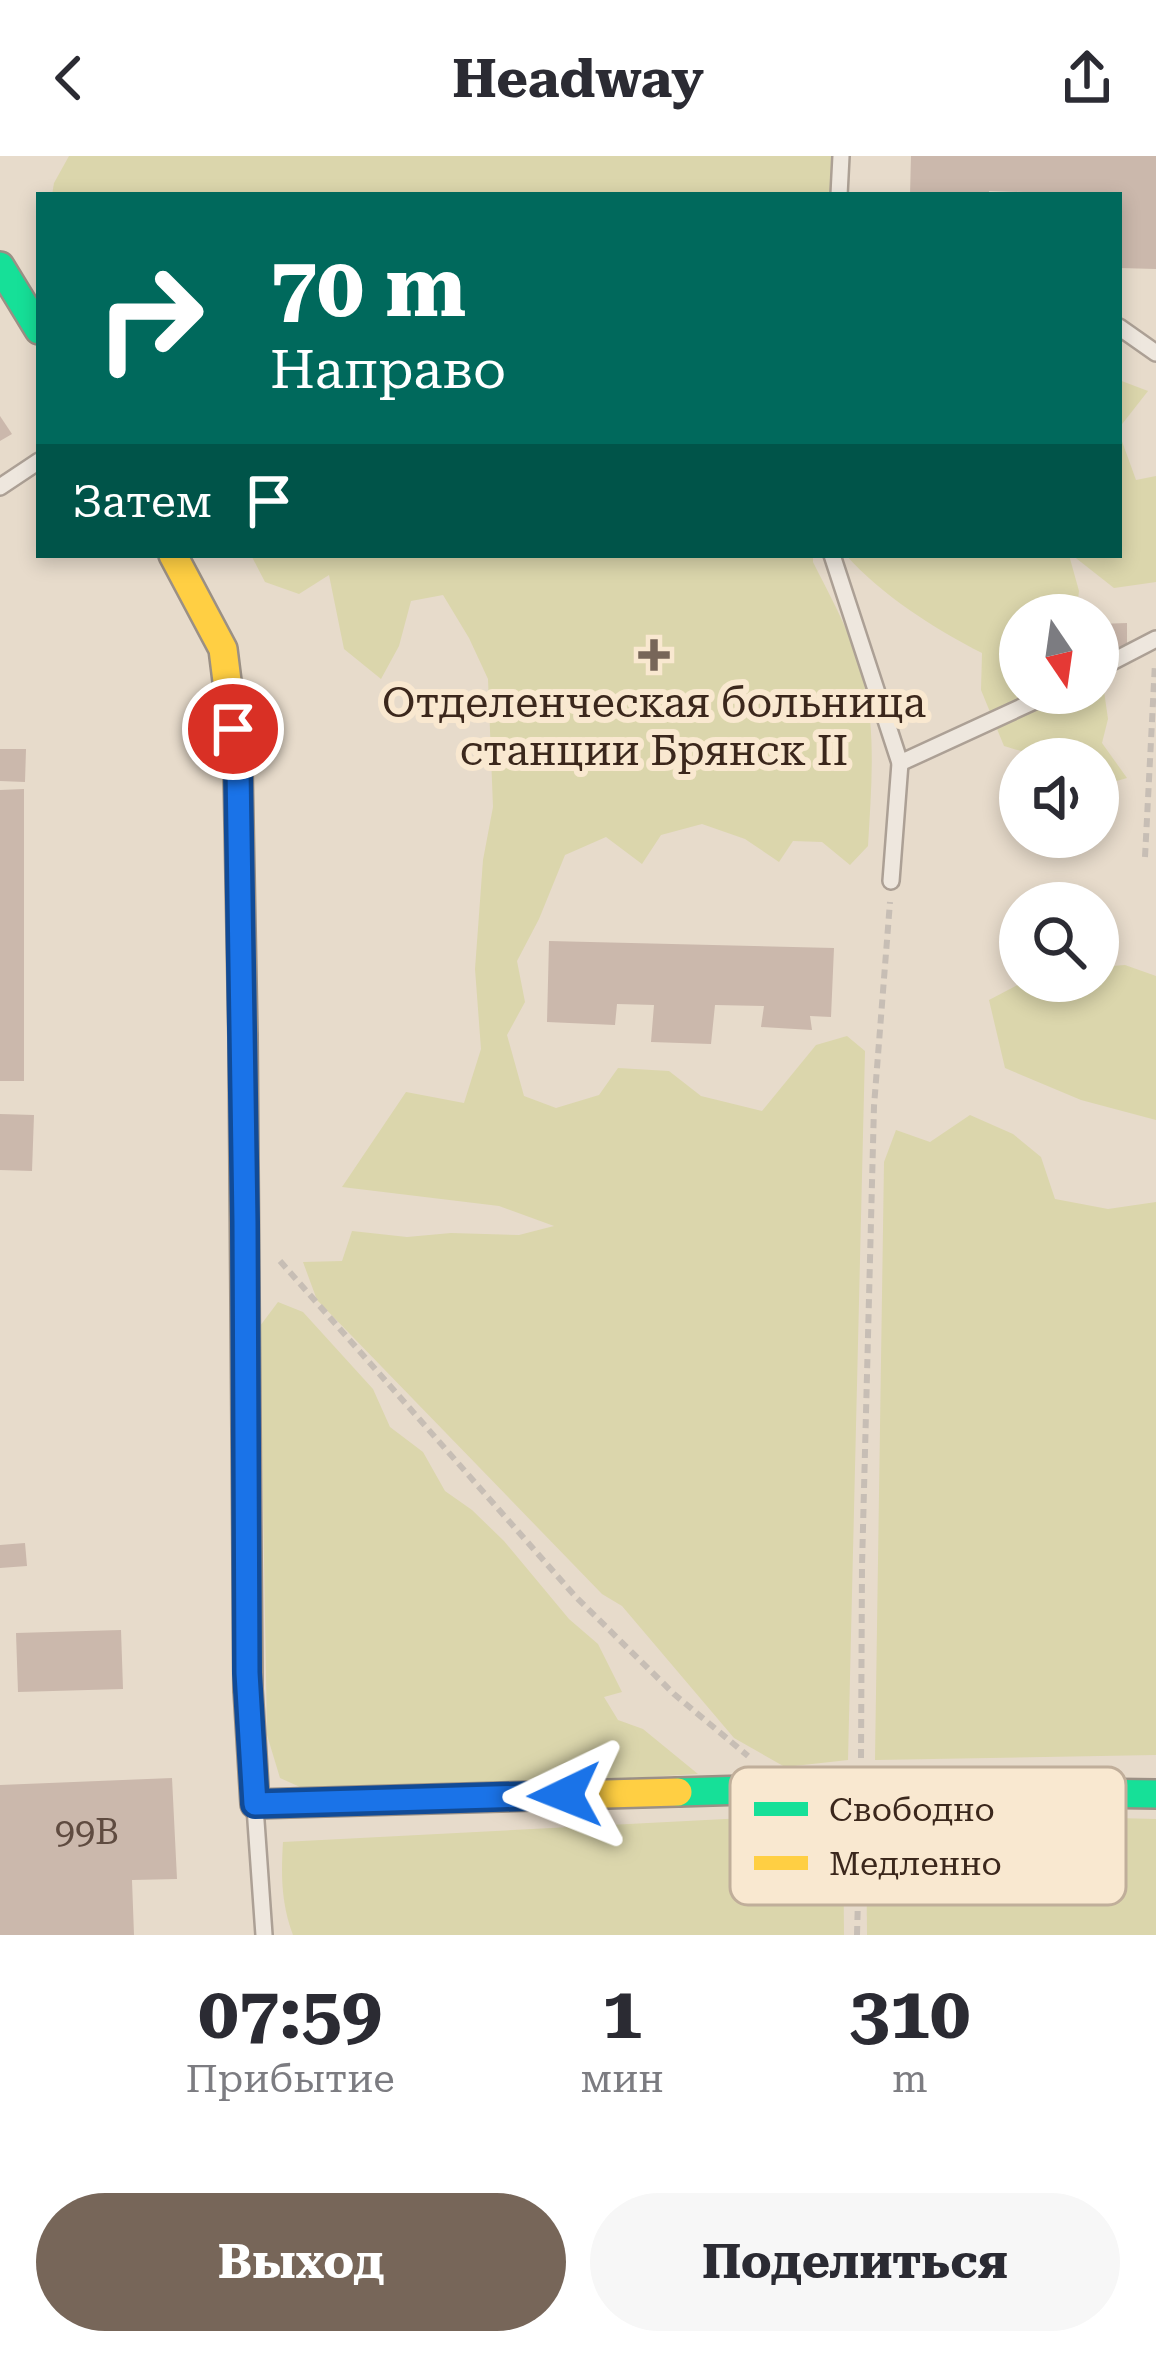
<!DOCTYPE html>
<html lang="ru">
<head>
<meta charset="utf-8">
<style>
	body { margin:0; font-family:"Roboto Serif",serif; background:#f7f7f7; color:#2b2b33; height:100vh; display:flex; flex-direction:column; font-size:45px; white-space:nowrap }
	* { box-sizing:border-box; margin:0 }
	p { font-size:39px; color:#7c7c81 }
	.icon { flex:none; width:66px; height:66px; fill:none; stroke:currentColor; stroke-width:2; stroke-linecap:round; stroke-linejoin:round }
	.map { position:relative; height:1779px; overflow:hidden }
	.drawer { display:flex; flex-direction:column; background:#fff; flex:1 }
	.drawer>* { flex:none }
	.banner { position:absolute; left:36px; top:36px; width:1086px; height:366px; border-radius:0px; box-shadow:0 6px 18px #0003; background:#00695c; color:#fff; overflow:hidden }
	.needle { width:78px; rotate:167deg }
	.fabs { position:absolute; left:999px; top:438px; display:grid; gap:24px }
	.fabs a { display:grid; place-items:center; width:120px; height:120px; border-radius:50%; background:#fff; box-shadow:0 6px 18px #0003; font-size:60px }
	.pin { position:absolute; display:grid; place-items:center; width:102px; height:102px; color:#fff; margin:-51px; border:6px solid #fff; border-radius:50%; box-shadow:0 3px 12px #0007 }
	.me { position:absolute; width:132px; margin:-66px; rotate:268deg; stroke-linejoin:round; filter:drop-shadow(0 0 9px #0008) }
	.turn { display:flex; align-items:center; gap:42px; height:252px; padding:0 36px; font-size:54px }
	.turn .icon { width:156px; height:156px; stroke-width:2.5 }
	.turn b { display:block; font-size:84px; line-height:102px }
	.then { display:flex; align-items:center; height:114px; padding:0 36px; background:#0003; gap:24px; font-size:45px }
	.eta { display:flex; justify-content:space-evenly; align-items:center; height:204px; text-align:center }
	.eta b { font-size:72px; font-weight:700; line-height:84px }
	.cta { display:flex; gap:24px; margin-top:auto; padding:24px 36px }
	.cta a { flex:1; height:138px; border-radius:72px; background:#776659; color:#fff; font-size:48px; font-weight:700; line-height:138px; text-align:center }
	.cta a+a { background:#f7f7f7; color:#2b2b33 }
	header { display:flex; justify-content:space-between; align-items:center; height:156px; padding:0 36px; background:#fff; font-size:54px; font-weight:700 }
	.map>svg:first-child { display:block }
	.green { fill:#dbd6ac }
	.building { fill:#cbb8ac }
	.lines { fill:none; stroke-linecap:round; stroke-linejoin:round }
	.lane-casing { stroke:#aca095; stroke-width:20 }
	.fast-casing { stroke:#9b9085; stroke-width:32 }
	.slow-casing { stroke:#9b9085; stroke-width:32 }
	.path { stroke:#c7beb5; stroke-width:6; stroke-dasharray:9 6; stroke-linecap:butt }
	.lane { stroke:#eee7de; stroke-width:15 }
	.fast { stroke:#16e098; stroke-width:27 }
	.slow { stroke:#ffcf43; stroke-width:27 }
	.route-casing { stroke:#114b97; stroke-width:30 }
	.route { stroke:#1a73e8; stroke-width:21 }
	.poi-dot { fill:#776659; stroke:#f9e8d0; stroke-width:4.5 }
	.labels { text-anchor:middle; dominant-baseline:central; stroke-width:12; stroke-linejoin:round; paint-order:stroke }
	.number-label { font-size:36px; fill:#5f4b40 }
	.poi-label { font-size:42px; fill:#3b271c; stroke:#f9e8d0 }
	.key { fill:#f9e8d0; stroke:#c0ae9a; stroke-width:3 }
	.key-label { font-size:33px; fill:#3b271c }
</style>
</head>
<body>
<header><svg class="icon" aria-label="back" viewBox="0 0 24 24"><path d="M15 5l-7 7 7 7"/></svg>Headway<svg class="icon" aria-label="share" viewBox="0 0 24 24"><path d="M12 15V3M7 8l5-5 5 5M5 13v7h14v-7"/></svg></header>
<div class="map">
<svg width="1156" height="1779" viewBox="0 0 1156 1779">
	<rect width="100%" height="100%" fill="#e7dbcb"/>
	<!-- green -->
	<g class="green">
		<polygon points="69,0 835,0 835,39 52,39 54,27"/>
		<polygon points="1119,224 1148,235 1119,272"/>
		<polygon points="1119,277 1136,324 1156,320 1156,426 1114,432 1072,399 1119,399"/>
		<path d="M251,399h562v7c19,38 43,80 52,123 11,53 6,107 3,161l-18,19 -28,-23 -29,-1 -14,21 -34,-23 -43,-15 -41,11 -19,29 -36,-27 -41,18 -26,64 -22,42 8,41 -18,33 17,61 32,12 43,-13 19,-27 51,3 32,25 61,15 54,-66 31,-9 18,15 -17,709 -63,7 -51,-29 -112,-132 -20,-12 -285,-294 -14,-38 39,-1 10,-30 55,6 44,-4 68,2 35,-9 -55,-20 -157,-19 64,-95 58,11 17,-54 -6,-80 8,-109 10,-53 -5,-128 -19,-41 -26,-43 -32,6 -12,45 -18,33 -37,-30 -15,-74 -30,19 -34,-12z"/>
		<path d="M846,399h223l10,36 -3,24h-56v78h78v-20l4,4 6,42 -6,24 25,35 -28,8 -1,-27 -57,-2 -37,-11 -23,-56 1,-37c-47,-24 -101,-58 -136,-98z"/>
		<polygon points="1125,809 1156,820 1156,964 1081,944 1005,912 989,844 1025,825 1098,825 1098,811"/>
		<polygon points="970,959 1013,978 1041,1001 1055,1043 1108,1053 1156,1046 1156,1599 875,1604 884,1006 896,974 930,986"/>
		<polygon points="278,1146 303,1156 373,1233 390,1271 423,1296 445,1335 472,1354 504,1385 569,1463 598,1488 622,1536 604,1541 618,1564 643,1573 698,1618 320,1640 280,1622 267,1579 260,1170"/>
		<path d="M843,1657l1,122h-551c-12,-32 -12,-60 -10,-93z"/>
		<polygon points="992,1659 1156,1663 1156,1779 867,1779 866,1662"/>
	</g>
	<!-- building -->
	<g class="building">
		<polygon points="911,0 1156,0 1156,113 1119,112 1119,39 989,35 989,39 910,39"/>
		<polygon points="0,260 12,278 0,285"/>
		<polygon points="1127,467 1127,496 1098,499 1098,468"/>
		<polygon points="0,593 26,593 25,626 0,625"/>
		<polygon points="24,633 24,925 0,925 0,634"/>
		<polygon points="549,785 834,792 831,861 810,860 812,874 761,871 764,850 715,849 711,888 651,886 654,849 617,848 615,869 547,866"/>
		<polygon points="0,958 34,959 32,1015 0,1014"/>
		<polygon points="25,1387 27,1410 0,1412 0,1389"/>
		<polygon points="121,1474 123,1533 18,1536 16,1477"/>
		<polygon points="172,1622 177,1723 132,1724 134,1779 0,1779 0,1629"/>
	</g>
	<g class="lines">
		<defs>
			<g id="lane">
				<polyline points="839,39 841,0"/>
				<polyline points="1119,171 1156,197"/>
				<polyline points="0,331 39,305"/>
				<polyline points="832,399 900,607 891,725"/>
				<polyline points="1098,513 1156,483"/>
				<polyline points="900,607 1052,537"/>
				<polyline points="255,1651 264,1779"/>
			</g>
			<g id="fast">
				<polyline points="0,110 39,174"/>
				<polyline points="243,881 248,1533"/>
				<polyline points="678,1636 786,1633 1156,1638"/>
			</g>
			<g id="slow">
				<polyline points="173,399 223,493 238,613 243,881"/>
				<polyline points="248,1533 255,1648 678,1636"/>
			</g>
		</defs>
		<!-- lane casing -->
		<use href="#lane" class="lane-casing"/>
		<!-- fast casing -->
		<use href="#fast" class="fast-casing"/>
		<!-- slow casing -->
		<use href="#slow" class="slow-casing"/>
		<!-- path -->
		<g class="path">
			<polyline points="1145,701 1155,507"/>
			<polyline points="280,1105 575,1440 674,1538 748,1600"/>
			<polyline points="861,1602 862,1410 874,950 890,746"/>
			<polyline points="857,1779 860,1669"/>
		</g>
		<!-- lane -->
		<use href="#lane" class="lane"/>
		<!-- fast -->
		<use href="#fast" class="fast"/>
		<!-- slow -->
		<use href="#slow" class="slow"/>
	</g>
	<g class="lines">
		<defs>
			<polyline id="route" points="233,573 238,613 245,1066 247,1517 255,1648 565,1639"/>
		</defs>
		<!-- route casing -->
		<use href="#route" class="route-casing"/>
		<!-- route -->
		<use href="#route" class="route"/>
	</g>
	<!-- markers -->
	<path class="poi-dot" d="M648 481h12v12h12v12h-12v12h-12v-12h-12v-12h12z"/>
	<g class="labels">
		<!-- number labels -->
		<g class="number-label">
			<text x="87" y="1676">99В</text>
		</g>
		<!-- poi labels -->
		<g class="poi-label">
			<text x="654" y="546">Отделенческая больница<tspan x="654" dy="48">станции Брянск II</tspan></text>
		</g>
	</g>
	<!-- legend -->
	<rect x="730" y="1611" width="396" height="138" rx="18" class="key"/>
	<rect x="754" y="1646" width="54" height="14" fill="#16e098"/>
	<rect x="754" y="1700" width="54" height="14" fill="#ffcf43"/>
	<g class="key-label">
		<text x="829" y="1665">Свободно</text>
		<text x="829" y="1719">Медленно</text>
	</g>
</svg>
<div class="fabs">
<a><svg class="needle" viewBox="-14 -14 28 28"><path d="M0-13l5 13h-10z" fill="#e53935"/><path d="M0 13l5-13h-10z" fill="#7c7c81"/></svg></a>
<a><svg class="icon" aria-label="sound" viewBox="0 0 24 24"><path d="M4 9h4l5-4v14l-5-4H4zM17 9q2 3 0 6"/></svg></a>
<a><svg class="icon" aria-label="search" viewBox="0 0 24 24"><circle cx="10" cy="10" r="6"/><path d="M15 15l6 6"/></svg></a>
</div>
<div class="pin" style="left:233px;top:573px;background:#d93025"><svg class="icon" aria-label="arrive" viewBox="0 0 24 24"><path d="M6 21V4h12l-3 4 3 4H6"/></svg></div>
<svg class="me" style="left:565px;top:1639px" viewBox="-20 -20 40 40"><path d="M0-17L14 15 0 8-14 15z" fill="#1a73e8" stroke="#fff" stroke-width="4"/></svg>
<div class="banner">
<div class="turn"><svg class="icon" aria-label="right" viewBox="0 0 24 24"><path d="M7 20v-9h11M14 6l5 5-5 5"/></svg><div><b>70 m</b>Направо</div></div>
<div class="then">Затем<svg class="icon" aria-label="arrive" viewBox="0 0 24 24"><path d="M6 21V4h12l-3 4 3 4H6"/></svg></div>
</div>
</div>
<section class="drawer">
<div class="eta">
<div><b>07:59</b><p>Прибытие</p></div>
<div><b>1</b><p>мин</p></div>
<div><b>310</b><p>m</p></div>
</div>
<div class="cta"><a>Выход</a><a>Поделиться</a></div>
</section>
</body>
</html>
